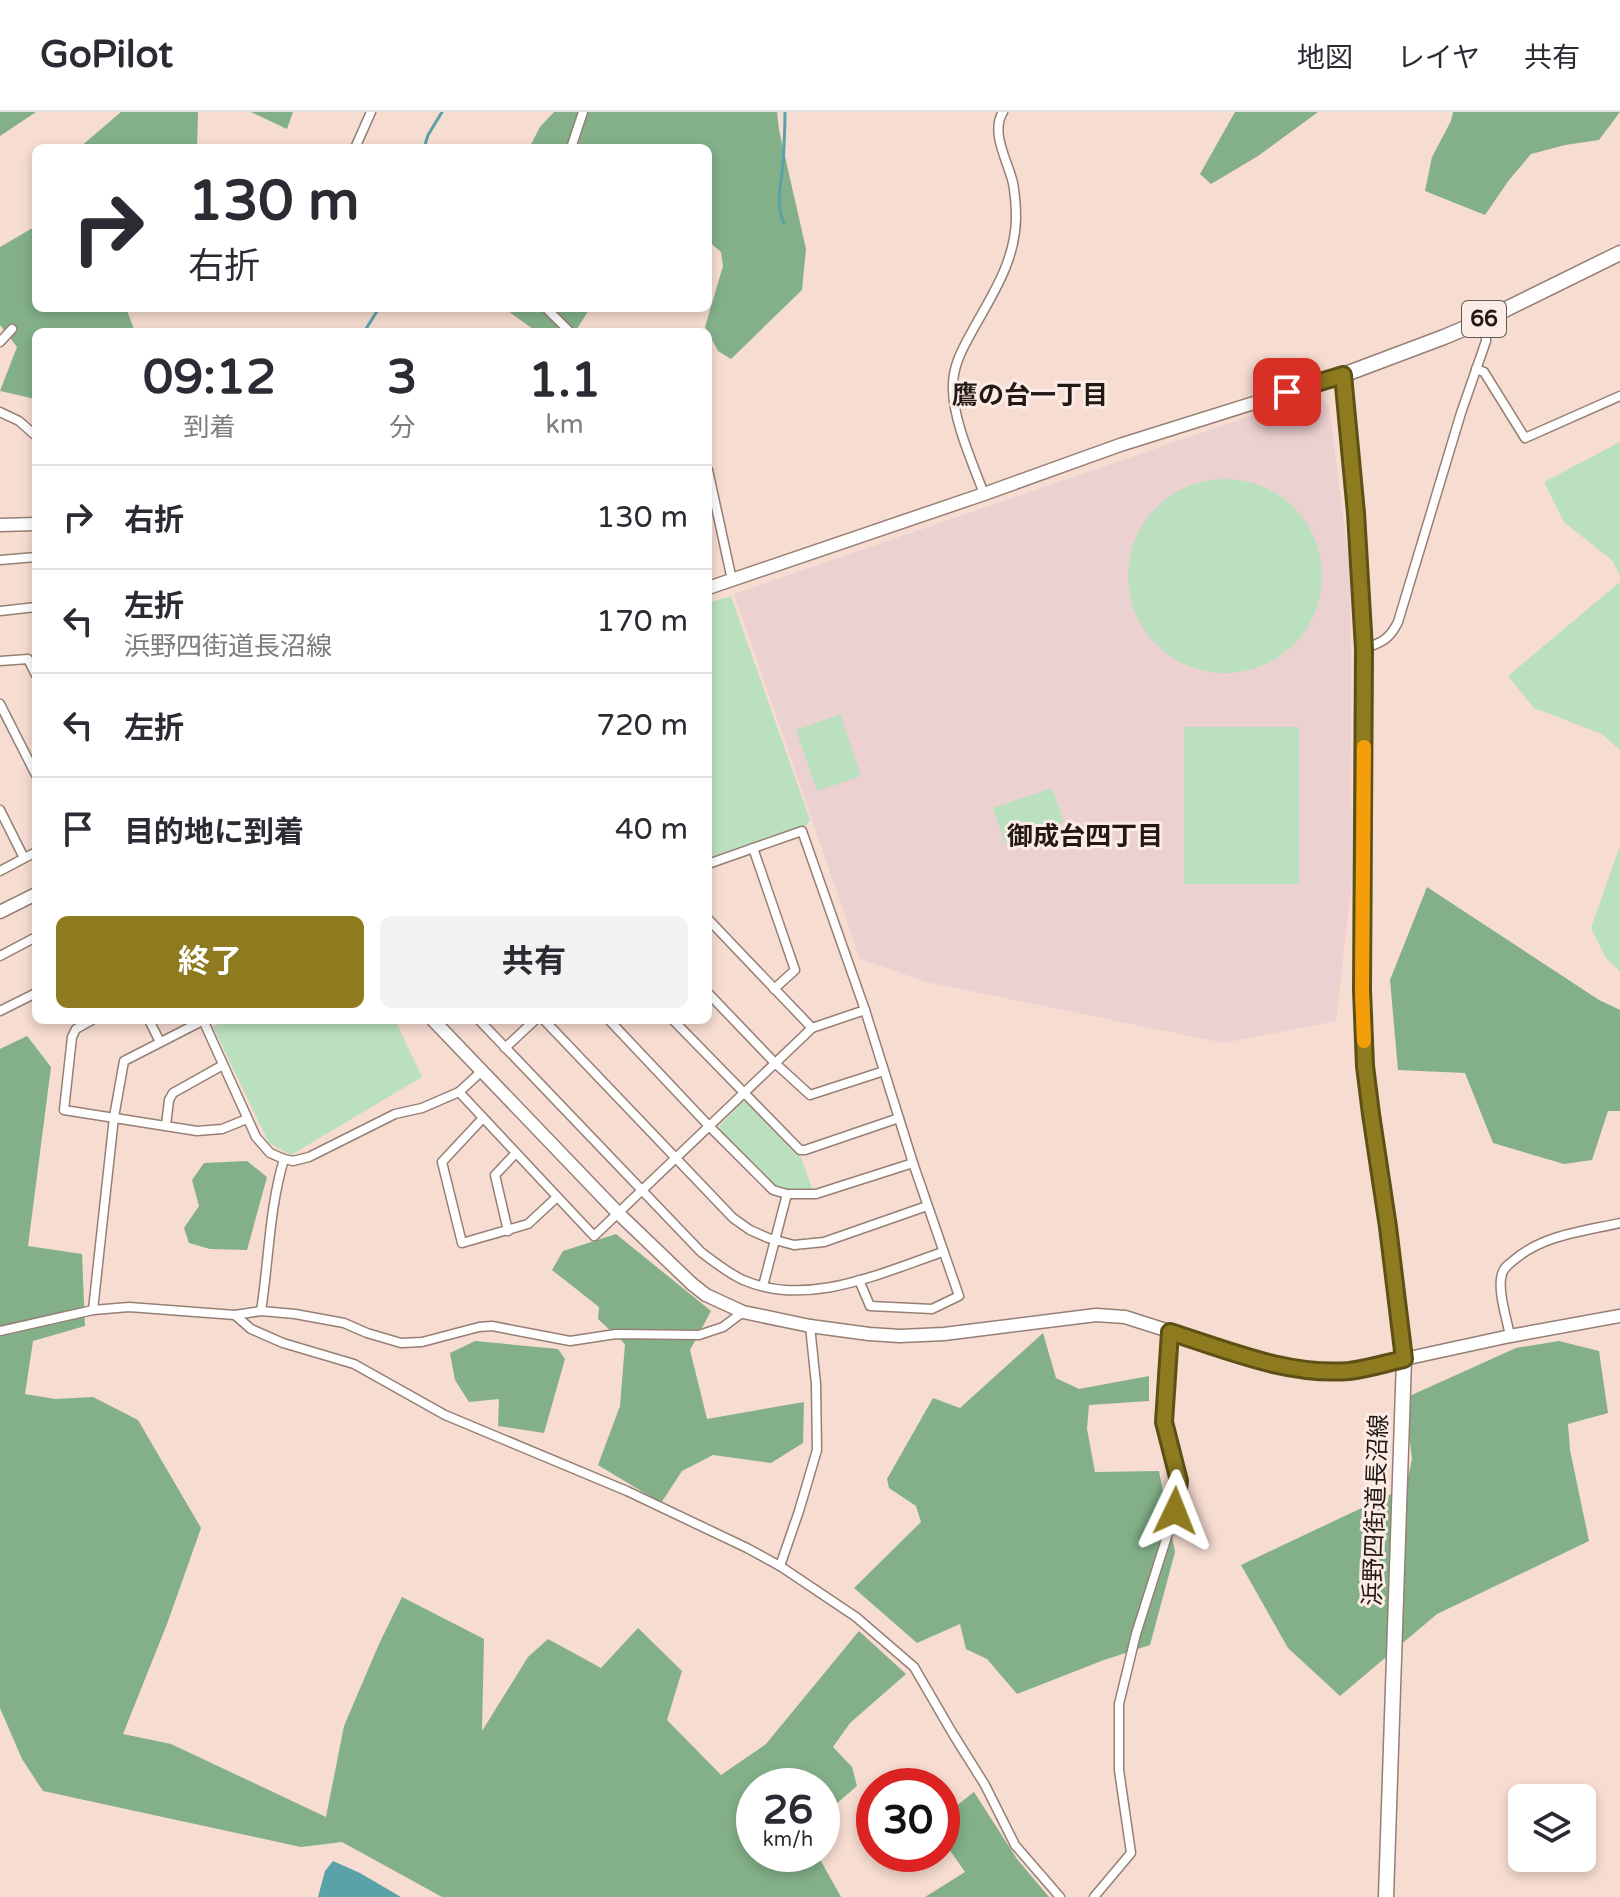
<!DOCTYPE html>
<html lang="ja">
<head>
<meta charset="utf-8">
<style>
	body { margin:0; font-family:"Varela Round","Noto Sans JP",sans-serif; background:#f2f2f3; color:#2b2b33; height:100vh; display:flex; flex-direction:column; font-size:30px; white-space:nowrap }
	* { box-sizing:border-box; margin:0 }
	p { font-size:26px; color:#7c7c81 }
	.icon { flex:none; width:44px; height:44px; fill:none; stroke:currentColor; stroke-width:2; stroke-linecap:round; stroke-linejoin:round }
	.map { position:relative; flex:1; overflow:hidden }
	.details { position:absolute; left:32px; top:216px; width:680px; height:696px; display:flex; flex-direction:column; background:#fff; border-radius:12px; box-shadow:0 4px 12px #0003 }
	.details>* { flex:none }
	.banner { position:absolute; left:32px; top:32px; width:680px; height:168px; border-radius:12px; box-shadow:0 4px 12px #0003; background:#fff; color:#2b2b33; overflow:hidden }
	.tools { position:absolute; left:1508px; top:1672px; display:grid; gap:16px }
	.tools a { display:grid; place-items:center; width:88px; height:88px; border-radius:12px; background:#fff; box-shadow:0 4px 12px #0003; font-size:40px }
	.speed { position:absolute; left:736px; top:1656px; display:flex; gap:16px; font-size:40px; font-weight:700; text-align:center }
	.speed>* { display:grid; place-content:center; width:104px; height:104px; border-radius:50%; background:#fff; box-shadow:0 4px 12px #0003; line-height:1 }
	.speed small { font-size:20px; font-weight:400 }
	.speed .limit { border:12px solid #d22; background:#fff; color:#111 }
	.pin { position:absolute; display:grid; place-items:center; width:68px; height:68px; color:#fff; margin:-34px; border-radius:16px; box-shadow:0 4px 12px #0006 }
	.me { position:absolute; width:88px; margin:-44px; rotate:2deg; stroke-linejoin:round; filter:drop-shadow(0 0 6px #0008) }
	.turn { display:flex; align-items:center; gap:28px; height:168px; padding:0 24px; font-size:36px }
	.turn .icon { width:104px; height:104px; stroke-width:2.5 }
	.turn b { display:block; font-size:56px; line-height:68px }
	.eta { display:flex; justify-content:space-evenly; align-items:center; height:136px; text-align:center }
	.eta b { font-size:48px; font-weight:700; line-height:56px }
	.action { display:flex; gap:16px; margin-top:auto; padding:16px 24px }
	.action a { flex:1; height:92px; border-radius:12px; background:#8e7b20; color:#fff; font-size:32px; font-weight:700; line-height:92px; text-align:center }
	.action a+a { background:#f2f2f3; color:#2b2b33 }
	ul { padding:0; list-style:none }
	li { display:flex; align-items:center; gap:24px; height:104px; padding:0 24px; border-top:2px solid #e1e1e2 }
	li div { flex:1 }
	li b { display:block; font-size:30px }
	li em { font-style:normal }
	header { display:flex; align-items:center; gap:48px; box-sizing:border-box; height:112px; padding:0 40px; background:#fff; border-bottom:2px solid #e1e1e2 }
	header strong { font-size:38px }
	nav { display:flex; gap:44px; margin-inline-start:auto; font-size:28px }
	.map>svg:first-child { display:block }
	.commercial { fill:#ecd1d1 }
	.green { fill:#bbe0bf }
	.forest { fill:#83b089 }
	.water { fill:#59a2a9 }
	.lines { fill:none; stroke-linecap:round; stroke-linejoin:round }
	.stream { stroke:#59a2a9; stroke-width:3 }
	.street-casing { stroke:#967f74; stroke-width:11 }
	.secondary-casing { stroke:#967f74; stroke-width:15 }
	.primary-casing { stroke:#967f74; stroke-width:17 }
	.street { stroke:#fff; stroke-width:8 }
	.secondary { stroke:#fff; stroke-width:12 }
	.primary { stroke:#fff; stroke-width:14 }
	.route-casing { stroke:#5c5015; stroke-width:20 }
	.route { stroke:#8e7b20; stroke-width:14 }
	.slow { stroke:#f59e0b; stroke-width:14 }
	.labels { text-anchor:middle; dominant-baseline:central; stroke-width:6; stroke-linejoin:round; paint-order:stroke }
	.shield { fill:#fcece5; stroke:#635853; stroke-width:2 }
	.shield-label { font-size:22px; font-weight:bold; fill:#221915 }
	.street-label { font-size:24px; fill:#221915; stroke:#fcece5 }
	.neighbourhood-label { font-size:26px; font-weight:bold; fill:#221915; stroke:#fcece5 }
</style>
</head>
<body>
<header>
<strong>GoPilot</strong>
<nav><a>地図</a><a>レイヤ</a><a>共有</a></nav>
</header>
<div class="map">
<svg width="1620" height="1785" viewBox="0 0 1620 1785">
	<rect width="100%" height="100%" fill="#f6dcd1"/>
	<!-- commercial -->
	<polygon class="commercial" points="1316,283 1329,293 1350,460 1352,767 1336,909 1224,931 927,870 860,847 734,482 1308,284"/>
	<!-- green -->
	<g class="green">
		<polygon points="1620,330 1620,464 1613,449 1564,410 1544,370"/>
		<circle cx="1225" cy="464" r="97"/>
		<polygon points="1620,470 1620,638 1602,622 1534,596 1508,564"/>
		<polygon points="731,484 810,708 805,715 708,750 708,491"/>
		<polygon points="840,602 861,664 817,679 796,618"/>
		<rect x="1184" y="615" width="115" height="157"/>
		<polygon points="1052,676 1064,710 1005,731 993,696"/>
		<polygon points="1620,734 1620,859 1606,846 1591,816"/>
		<polygon points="226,908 395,908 422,965 291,1043 269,1031 213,915"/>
		<path d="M743,990h6l51,53 13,36c-45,6 -66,-31 -94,-60l1,-6z"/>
	</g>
	<!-- forest -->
	<g class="forest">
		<polygon points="0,0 36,0 0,24"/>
		<polygon points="121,0 198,0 197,36 79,36"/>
		<polygon points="251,0 293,0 287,17"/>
		<polygon points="554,0 777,0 779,18 806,137 802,178 731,247 718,239 705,215 723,154 721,140 708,129 708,36 529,36 540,15"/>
		<polygon points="1235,0 1318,0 1258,44 1211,72 1200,62"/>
		<polygon points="1453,0 1620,0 1599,28 1565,33 1531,42 1509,68 1485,103 1425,79 1432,45 1451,9"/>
		<polygon points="36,114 36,196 126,196 135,220 36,220 36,290 31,286 0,279 17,235 0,213 0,135"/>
		<polygon points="504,196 590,196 575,220 537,220"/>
		<polygon points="1427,775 1599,888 1620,898 1620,999 1608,999 1592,1048 1564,1052 1493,1031 1465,961 1398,958 1390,868"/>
		<polygon points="27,924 51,955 28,1134 82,1142 85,1214 33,1229 25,1282 55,1287 93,1285 138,1308 201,1416 167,1512 123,1622 171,1632 326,1705 344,1614 379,1532 402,1485 484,1527 482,1619 528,1545 548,1527 601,1556 638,1516 682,1559 667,1608 721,1663 766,1632 859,1519 906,1562 850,1611 833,1635 852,1655 857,1674 822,1704 822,1674 754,1674 754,1742 817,1742 841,1785 442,1785 342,1730 301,1735 43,1679 22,1647 0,1596 0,937"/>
		<polygon points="247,1049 267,1065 247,1138 210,1137 189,1131 184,1116 199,1094 192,1068 204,1051"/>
		<polygon points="616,1122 711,1199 690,1238 707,1307 804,1290 803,1331 771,1351 713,1343 682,1359 661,1391 598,1353 620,1294 625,1232 598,1207 599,1195 552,1158 563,1139"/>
		<polygon points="1043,1221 1056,1266 1079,1277 1149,1264 1149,1289 1089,1293 1087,1317 1095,1360 1159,1359 1175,1440 1150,1533 1104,1548 1017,1582 987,1547 966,1537 960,1512 917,1531 854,1476 921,1410 916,1394 889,1376 887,1367 933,1286 960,1296"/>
		<polygon points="475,1229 558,1237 565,1247 544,1321 498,1314 499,1287 469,1290 455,1268 450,1241"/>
		<polygon points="1559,1229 1599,1239 1608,1301 1568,1312 1570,1338 1589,1429 1437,1502 1340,1584 1288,1536 1241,1453 1406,1375 1412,1347 1405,1286 1516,1236"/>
		<polygon points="974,1680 1017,1747 1049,1785 925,1785 965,1760 942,1727 942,1705"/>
	</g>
	<!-- water -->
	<polygon class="water" points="333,1749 360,1761 401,1785 318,1785 325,1759"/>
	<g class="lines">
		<!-- stream -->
		<g class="stream">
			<polyline points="424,36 428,23 442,0"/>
			<path d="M784,111c-9,-18 -3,-38 -1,-58 1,-18 2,-35 2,-53"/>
			<polyline points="364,220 379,196"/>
		</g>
		<defs>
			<g id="street">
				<polyline points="355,36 371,0"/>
				<polyline points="571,36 583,0"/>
				<polyline points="546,196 570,220"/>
				<polyline points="0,230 12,217"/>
				<polyline points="1476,257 1484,260 1525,326 1620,284"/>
				<polyline points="0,300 19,309 36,324"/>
				<polyline points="708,358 732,468"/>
				<path d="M984,382c-11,-30 -31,-74 -31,-105 -1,-24 11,-43 22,-63 19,-34 40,-66 41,-107 0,-12 -1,-25 -3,-36 -5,-21 -23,-51 -10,-71"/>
				<polyline points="0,448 36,445"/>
				<polyline points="0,499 36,495"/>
				<path d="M1364,537c18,-7 25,-9 34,-27l63,-209 25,-72v-10l-4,-10"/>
				<polyline points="0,549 28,547 36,563"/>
				<polyline points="0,592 36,663"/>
				<polyline points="0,698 24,746"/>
				<polyline points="753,736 795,858 774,877"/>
				<polyline points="708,752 802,719 865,898 913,1051 959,1184 932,1197 870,1194 859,1168"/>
				<polyline points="0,759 36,740"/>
				<polyline points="708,807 812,916"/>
				<polyline points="0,844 36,825"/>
				<polyline points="708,881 775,951 810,983 884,959"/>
				<polyline points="0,899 36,881"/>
				<polyline points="92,908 76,917 72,925 64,998 197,1019 222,1017 247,1007"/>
				<polyline points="149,908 160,930"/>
				<polyline points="203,908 256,1025 270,1041 284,1047 293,1049 309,1045 395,1002 422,996 459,980 483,958"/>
				<path d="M479,908l222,232c13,10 27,21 42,28 66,28 137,-7 200,-28"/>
				<polyline points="544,908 733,1106 750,1118 768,1126 794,1133 824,1130 927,1094"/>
				<polyline points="609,908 709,1014 773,1078 787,1082 816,1082 913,1051"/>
				<polyline points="673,908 800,1038 805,1038 899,1006"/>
				<polyline points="505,936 535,908"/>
				<polyline points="459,980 594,1124 812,916 865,898"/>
				<polyline points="483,1006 442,1050 462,1131 528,1112 557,1085"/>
				<polyline points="166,1013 169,988 173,981 223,953"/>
				<polyline points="508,1119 495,1063 516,1041"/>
				<polyline points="763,1174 787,1082"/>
				<polyline points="93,1198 114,1005 124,949 204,908"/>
				<path d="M261,1199c8,-51 8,-102 23,-152"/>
				<polyline points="235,1203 251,1217 283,1231 354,1252 445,1303 627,1379 747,1436 780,1454 856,1505 914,1555 953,1622 985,1673 1015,1733 1060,1785"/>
				<polyline points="0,1219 93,1198 129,1195 235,1203 261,1199 295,1202 344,1211 367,1221 401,1231 422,1230 479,1215 492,1214 570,1229 616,1222 699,1223 723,1215 743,1200"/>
				<path d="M1510,1224c-3,-17 -13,-46 -8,-62 2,-7 7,-10 12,-14 29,-25 70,-29 106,-37"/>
				<polyline points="780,1454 799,1399 817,1338 816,1272 810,1214"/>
				<polyline points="1094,1785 1131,1741 1119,1658 1119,1592 1136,1522 1175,1399 1179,1369 1164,1310 1170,1220"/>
			</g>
			<g id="secondary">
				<polyline points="0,413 36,412"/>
				<polyline points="708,476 984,382 1120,333 1343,263"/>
				<polyline points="0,800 36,782"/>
				<polyline points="433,908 618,1101 692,1172 706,1183 743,1200 810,1214 869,1222 900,1224 944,1222 1096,1203 1125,1205 1266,1250 1307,1258 1349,1259 1510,1224 1620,1204"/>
			</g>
			<polyline id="primary" points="1386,1785 1404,1247 1388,1115 1371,1002 1365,954 1362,878 1364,537 1356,401 1343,263 1444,225 1482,209 1620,141"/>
		</defs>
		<!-- street casing -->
		<use href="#street" class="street-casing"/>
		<!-- secondary casing -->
		<use href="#secondary" class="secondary-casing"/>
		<!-- primary casing -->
		<use href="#primary" class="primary-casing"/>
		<!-- street -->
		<use href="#street" class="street"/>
		<!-- secondary -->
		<use href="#secondary" class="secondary"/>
		<!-- primary -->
		<use href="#primary" class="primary"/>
	</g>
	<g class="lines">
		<defs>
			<path id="route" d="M1175,1399l4,-30 -15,-59 6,-90c57,18 118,44 179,39 18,-2 37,-8 55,-12l-16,-132 -17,-113 -6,-48 -3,-76 2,-341 -8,-136 -13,-138 -56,17"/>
		</defs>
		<!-- route casing -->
		<use href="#route" class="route-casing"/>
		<!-- route -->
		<use href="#route" class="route"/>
		<!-- slow -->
		<polyline class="slow" points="1364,929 1362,878 1364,635"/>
	</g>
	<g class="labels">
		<!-- shield labels -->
		<rect class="shield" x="1462" y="189" width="44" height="36" rx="6"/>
		<g class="shield-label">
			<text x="1484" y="207">66</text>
		</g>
		<!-- street labels -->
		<g class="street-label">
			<text transform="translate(1376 1398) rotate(-88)">浜野四街道長沼線</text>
		</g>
		<!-- neighbourhood labels -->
		<g class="neighbourhood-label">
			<text x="1030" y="283">鷹の台一丁目</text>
			<text x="1085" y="724">御成台四丁目</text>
		</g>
	</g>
</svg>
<div class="tools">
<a><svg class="icon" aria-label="layers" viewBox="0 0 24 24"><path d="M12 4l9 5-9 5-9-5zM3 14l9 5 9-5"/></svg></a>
</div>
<div class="speed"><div>26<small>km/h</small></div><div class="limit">30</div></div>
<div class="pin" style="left:1287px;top:280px;background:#d93025"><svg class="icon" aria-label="arrive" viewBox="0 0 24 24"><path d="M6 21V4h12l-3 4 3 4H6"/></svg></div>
<svg class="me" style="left:1175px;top:1399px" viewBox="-20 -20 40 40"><path d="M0-17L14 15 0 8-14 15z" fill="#8e7b20" stroke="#fff" stroke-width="4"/></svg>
<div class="banner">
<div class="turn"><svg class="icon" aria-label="right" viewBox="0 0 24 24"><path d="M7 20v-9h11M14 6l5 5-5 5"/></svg><div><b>130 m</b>右折</div></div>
</div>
<section class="details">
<div class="eta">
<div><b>09:12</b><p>到着</p></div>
<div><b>3</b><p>分</p></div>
<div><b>1.1</b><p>km</p></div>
</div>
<ul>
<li><svg class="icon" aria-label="right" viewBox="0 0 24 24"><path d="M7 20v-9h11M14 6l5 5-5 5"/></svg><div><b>右折</b></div><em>130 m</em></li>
<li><svg class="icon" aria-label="left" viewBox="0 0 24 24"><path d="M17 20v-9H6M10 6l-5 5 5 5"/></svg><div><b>左折</b><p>浜野四街道長沼線</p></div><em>170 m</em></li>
<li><svg class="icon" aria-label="left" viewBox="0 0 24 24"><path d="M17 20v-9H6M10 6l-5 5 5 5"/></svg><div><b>左折</b></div><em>720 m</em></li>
<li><svg class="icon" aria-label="arrive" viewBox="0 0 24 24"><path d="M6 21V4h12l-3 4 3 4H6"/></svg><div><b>目的地に到着</b></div><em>40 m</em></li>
</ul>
<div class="action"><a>終了</a><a>共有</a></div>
</section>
</div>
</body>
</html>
